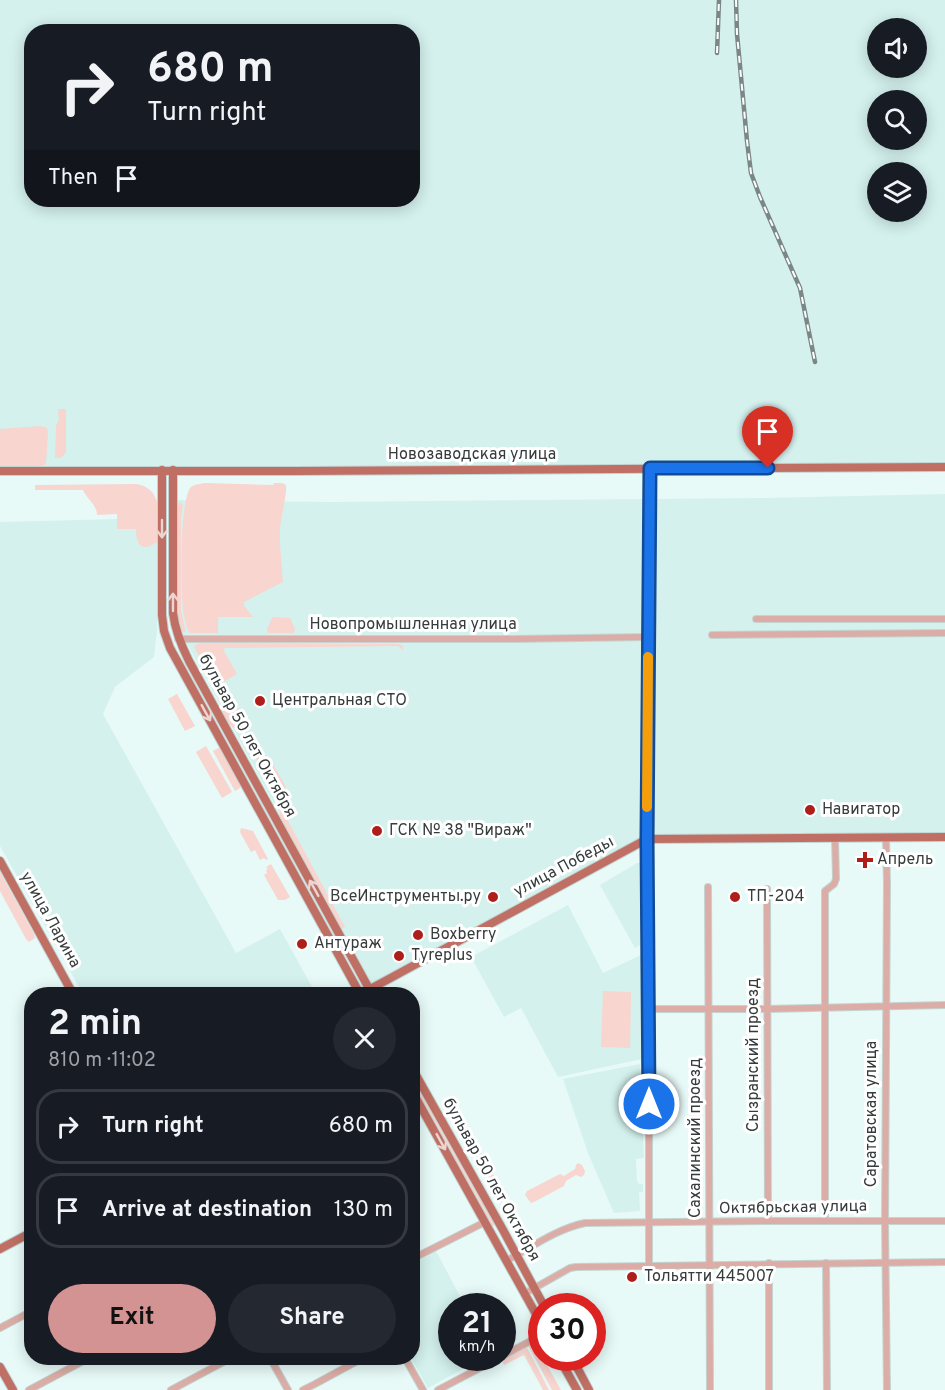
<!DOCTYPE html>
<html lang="en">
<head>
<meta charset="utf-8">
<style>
	body { margin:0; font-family:Overpass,sans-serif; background:#242831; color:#f1f3f6; height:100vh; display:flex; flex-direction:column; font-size:22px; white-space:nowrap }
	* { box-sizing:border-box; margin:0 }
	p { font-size:20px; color:#9ea1a6 }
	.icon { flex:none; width:33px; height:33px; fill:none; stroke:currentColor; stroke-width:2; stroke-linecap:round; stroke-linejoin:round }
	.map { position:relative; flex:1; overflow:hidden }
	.panel { position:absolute; left:24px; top:987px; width:396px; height:378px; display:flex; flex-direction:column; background:#171b24; border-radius:24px; box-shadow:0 3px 15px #0003 }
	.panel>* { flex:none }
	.top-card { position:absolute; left:24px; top:24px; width:396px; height:183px; border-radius:24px; box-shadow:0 3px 15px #0003; background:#171b24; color:#f1f3f6; overflow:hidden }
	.buttons { position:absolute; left:867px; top:18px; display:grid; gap:12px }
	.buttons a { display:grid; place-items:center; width:60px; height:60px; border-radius:50%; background:#171b24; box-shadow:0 3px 15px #0003; font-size:30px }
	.speed { position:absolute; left:438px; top:1293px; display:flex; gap:12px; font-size:30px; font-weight:700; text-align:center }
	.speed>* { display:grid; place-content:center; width:78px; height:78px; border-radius:50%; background:#171b24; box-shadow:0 3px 15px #0003; line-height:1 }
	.speed small { font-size:15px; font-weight:400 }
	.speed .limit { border:9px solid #d22; background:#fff; color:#111 }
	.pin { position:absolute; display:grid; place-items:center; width:51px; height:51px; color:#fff; margin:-62px -26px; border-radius:50% 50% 50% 0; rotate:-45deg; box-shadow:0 0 6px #0007 }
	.pin .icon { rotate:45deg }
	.me { position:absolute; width:66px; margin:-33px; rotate:0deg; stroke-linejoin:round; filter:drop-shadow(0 0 4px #0008) }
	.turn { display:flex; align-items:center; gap:21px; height:126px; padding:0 24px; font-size:27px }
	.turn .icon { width:78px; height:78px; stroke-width:2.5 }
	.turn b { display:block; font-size:42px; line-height:51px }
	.then { display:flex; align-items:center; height:57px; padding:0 24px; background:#0003; gap:12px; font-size:22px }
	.round { display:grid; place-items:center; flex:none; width:63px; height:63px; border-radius:32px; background:#242831 }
	.summary { display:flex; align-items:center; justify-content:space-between; height:102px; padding:0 24px }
	h1 { font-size:36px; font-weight:700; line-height:45px }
	.button { display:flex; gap:12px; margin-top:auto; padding:12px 24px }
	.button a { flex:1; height:69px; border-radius:36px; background:#d39393; color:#111; font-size:24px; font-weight:700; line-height:69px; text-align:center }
	.button a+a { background:#242831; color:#f1f3f6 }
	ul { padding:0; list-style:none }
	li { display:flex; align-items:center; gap:18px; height:75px; margin:0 12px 9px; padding:0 12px; border:3px solid #363941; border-radius:24px }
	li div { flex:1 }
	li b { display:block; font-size:22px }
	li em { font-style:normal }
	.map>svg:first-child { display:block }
	.built { fill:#d4f1ed; fill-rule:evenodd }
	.green { fill:#f8d5cf }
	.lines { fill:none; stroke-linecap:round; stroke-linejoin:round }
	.minor-casing { stroke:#c3d4d2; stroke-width:8 }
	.major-casing { stroke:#c3d4d2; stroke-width:10 }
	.minor { stroke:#dbada6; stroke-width:6 }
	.major { stroke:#bf6f64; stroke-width:8 }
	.rail-casing { stroke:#7b8786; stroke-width:4.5 }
	.rail { stroke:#fff; stroke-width:2; stroke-dasharray:7; stroke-linecap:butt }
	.oneway { stroke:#ecd4d0 }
	.route-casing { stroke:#114b97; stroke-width:15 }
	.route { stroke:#1a73e8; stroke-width:10 }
	.slow { stroke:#f59e0b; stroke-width:10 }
	.poi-dot { fill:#ae1e1a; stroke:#fff; stroke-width:2 }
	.labels { text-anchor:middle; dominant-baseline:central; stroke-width:6; stroke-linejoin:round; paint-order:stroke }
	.street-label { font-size:16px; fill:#353c3b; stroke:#fff }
	.poi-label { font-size:16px; fill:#353c3b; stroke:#fff; text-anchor:start }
</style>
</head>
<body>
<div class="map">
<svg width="945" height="1390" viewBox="0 0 945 1390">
	<rect width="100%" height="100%" fill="#e7faf8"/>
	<!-- built -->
	<g class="built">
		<path d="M0,0h945v467l-945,4zM878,28h38v40h-38zM32,32h380v168h-380zM878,100h38v40h-38zM878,172h38v40h-38z"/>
		<polygon points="945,494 945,835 644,837 372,984 184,638 177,615 175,544 178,500 330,502 765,498"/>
		<polygon points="157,518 157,631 154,657 115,687 103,714 236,953 280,929 316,994 83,994 0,846 0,522"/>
		<polygon points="637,863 643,863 643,886 641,886 640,945 635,948 600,885"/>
		<polygon points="568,905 603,973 643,954 642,1059 558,1077 521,1008 504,1017 471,957"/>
		<polygon points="640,1064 644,1158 636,1159 637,1181 638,1182 639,1184 643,1184 643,1192 639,1192 640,1211 614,1213 588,1153 563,1079"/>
		<polygon points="436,1251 465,1306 452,1306 452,1358 483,1358 428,1388 411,1358 412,1358 413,1264"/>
	</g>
	<!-- green -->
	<g class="green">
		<polygon points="58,409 66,409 66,452 61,458 55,458 56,426 59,419"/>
		<polygon points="41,426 47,428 48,433 46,462 45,465 37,467 0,467 0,429"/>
		<path d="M205,483l68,2 1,-2h8l4,2c1,10 -5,31 -6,43 -1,18 2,37 3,54l-39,20v4l9,11h-35v16h-29c-3,-8 -5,-15 -6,-23 -2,-21 -4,-109 8,-123 4,-3 9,-3 14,-4z"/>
		<path d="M136,484c29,4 22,36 21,58 -15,11 -21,3 -21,-13h-19v-15l-20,1c0,-10 -10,-16 -14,-25h-48v-5z"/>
		<polygon points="179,502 183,504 181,518 181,610 186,633 182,631 177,614 176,518"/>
		<polygon points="274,617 290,618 295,629 294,633 268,633 267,629 272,618"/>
		<polygon points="200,643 399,644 403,646 403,650 398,646 225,648 223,649 237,674 220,684 213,685 194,646"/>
		<polygon points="177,694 195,726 185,731 168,699"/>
		<polygon points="220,707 242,709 251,725 242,731 239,725 233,728 225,720 219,708"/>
		<polygon points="206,746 232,792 222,798 196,752"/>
		<polygon points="220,747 241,785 240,788 235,791 213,751"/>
		<polygon points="253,753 268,756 286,787 285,793 280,801"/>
		<polygon points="282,810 345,927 340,930 279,818 280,812"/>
		<polygon points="241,828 253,831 268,859 266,860 264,858 260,860 255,850 251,852 240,832"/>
		<polygon points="271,864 290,897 285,900 278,900 264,875 267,873 266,870 268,869 266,867"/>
		<polygon points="0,872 34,934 35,938 29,942 26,939 0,891"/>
		<polygon points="603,991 631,992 630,1048 601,1047"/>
		<polygon points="412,1074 495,1225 491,1227 413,1085"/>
		<polygon points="468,1129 507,1199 501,1202 462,1133"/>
		<polygon points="578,1163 582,1165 585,1171 584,1175 581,1177 576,1175 566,1181 564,1186 534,1202 531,1203 525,1195 527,1191 560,1174 564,1176 575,1169 576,1165"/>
		<polygon points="534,1342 541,1355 542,1358 543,1358 561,1390 552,1390 528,1345"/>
		<polygon points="526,1346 549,1390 543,1390 524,1355 504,1365 503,1363 504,1358"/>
	</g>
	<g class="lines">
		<defs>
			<g id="minor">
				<polyline points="756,619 945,619"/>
				<polyline points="712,635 945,633"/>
				<polyline points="178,639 513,639 648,637"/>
				<polyline points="886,838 887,884 885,1221 887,1390"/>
				<polyline points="708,887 710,1390"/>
				<polyline points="767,889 768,1221"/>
				<polyline points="649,1009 767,1009 945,1005"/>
				<polyline points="825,1221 825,891 834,884 836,879 835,838"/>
				<polyline points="412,1259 485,1222"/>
				<path d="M506,1261c26,-14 50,-32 79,-38l183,-2h177"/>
				<polyline points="826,1263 827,1390"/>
				<polyline points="649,1265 649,1009 647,839 649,468"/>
				<polyline points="524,1294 570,1268 576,1267 945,1262"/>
				<polyline points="0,1328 32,1311"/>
				<polyline points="502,1356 542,1335"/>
				<polyline points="270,1358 288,1390"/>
				<polyline points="405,1358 423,1390"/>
				<polyline points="29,1390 89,1358"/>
				<polyline points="171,1390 231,1358"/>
				<polyline points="303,1390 315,1384 363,1358"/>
				<polyline points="438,1390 499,1358"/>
				<polyline points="769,1390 769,1263"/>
			</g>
			<g id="major">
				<polyline points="162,470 162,615 164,631 170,648 360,994"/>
				<path d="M173,470v143c2,17 8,32 16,48l183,333"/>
				<polyline points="0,471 294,471 945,467"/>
				<polyline points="0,861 73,994"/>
				<polyline points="361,994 647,839 945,837"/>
				<polyline points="412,1068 503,1230 544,1306"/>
				<polyline points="412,1091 542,1325"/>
				<polyline points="0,1249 32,1232"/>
				<polyline points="559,1358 577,1390"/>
				<polyline points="572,1358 589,1390"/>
				<polyline points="0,1367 13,1390"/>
			</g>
		</defs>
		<!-- minor casing -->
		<use href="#minor" class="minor-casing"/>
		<!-- major casing -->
		<use href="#major" class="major-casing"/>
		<!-- minor -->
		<use href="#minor" class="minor"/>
		<!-- major -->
		<use href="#major" class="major"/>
		<defs>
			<g id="rail">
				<polyline points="736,0 737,34 747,141 751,173 760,197 800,288 815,362"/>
				<polyline points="717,53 719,0"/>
			</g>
		</defs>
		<!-- rail casing -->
		<use href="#rail" class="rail-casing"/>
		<!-- rail -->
		<use href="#rail" class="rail"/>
	</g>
	<!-- one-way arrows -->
	<defs><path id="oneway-shaft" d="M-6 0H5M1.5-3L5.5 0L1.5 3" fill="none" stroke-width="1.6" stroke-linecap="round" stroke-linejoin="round" transform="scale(1.5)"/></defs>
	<g class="oneway">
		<use href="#oneway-shaft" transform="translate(162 529) rotate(90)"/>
		<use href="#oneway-shaft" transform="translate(173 602) rotate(-90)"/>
		<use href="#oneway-shaft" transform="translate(206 713) rotate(61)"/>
		<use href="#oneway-shaft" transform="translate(314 888) rotate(-119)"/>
		<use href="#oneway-shaft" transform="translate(441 1142) rotate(61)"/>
	</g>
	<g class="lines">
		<defs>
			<polyline id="route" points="649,1104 647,839 650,468 768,468"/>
		</defs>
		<!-- route casing -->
		<use href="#route" class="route-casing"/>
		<!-- route -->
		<use href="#route" class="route"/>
		<!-- slow -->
		<polyline class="slow" points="647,807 648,657"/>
	</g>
	<!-- markers -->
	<g class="poi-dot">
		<circle cx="260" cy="701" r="6"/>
		<circle cx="810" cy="810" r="6"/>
		<circle cx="377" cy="831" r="6"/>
		<path d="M862 851h6v6h6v6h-6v6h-6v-6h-6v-6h6z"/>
		<circle cx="493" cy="897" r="6"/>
		<circle cx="735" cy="897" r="6"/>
		<circle cx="418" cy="935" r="6"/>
		<circle cx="302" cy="944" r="6"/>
		<circle cx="399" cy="956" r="6"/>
		<circle cx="632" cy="1277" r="6"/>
	</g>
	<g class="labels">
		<!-- street labels -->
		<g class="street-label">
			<text x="472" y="455">Новозаводская улица</text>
			<text x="413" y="625">Новопромышленная улица</text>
			<text transform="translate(247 736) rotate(61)">бульвар 50 лет Октября</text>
			<text transform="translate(564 867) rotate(-28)">улица Победы</text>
			<text transform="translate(50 920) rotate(61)">улица Ларина</text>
			<text transform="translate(754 1055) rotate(-90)">Сызранский проезд</text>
			<text transform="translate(872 1114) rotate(-90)">Саратовская улица</text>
			<text transform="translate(696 1138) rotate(-90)">Сахалинский проезд</text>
			<text transform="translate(491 1180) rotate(61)">бульвар 50 лет Октября</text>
			<text transform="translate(793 1208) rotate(-1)">Октябрьская улица</text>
		</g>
		<!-- poi labels -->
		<g class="poi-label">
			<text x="272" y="701">Центральная СТО</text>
			<text x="822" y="810">Навигатор</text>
			<text x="389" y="831">ГСК № 38 "Вираж"</text>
			<text x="877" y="860">Апрель</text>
			<text x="481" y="897" text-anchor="end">ВсеИнструменты.ру</text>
			<text x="747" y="897">ТП-204</text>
			<text x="430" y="935">Boxberry</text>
			<text x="314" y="944">Антураж</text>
			<text x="411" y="956">Tyreplus</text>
			<text x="644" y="1277">Тольятти 445007</text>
		</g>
	</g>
</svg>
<div class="buttons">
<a><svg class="icon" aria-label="sound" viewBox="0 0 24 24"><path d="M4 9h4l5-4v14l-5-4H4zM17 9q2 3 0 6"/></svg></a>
<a><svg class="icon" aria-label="search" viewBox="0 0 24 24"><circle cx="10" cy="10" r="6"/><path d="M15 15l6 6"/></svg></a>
<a><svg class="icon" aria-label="layers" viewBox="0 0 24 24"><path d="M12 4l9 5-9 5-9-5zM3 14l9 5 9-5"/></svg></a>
</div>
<div class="speed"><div>21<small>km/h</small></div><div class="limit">30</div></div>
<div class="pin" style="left:768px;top:468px;background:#d93025"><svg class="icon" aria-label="arrive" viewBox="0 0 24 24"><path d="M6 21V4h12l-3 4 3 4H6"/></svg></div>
<svg class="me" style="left:649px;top:1104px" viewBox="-20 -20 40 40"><circle r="17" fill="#1a73e8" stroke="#fff" stroke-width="3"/><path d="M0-11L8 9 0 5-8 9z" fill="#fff"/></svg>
<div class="top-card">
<div class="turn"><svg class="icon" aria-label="right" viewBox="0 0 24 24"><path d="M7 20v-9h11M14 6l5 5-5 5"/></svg><div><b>680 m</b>Turn right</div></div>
<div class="then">Then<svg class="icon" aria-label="arrive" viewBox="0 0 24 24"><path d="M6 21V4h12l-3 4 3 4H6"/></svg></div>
</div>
<section class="panel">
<div class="summary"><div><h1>2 min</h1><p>810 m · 11:02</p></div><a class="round"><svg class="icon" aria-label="close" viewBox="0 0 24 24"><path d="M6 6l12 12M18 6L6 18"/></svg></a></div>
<ul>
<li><svg class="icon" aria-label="right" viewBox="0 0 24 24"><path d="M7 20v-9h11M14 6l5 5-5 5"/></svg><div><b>Turn right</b></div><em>680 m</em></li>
<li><svg class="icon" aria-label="arrive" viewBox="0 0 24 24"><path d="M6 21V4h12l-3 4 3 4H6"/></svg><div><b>Arrive at destination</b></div><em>130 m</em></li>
</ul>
<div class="button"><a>Exit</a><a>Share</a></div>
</section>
</div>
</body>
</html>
